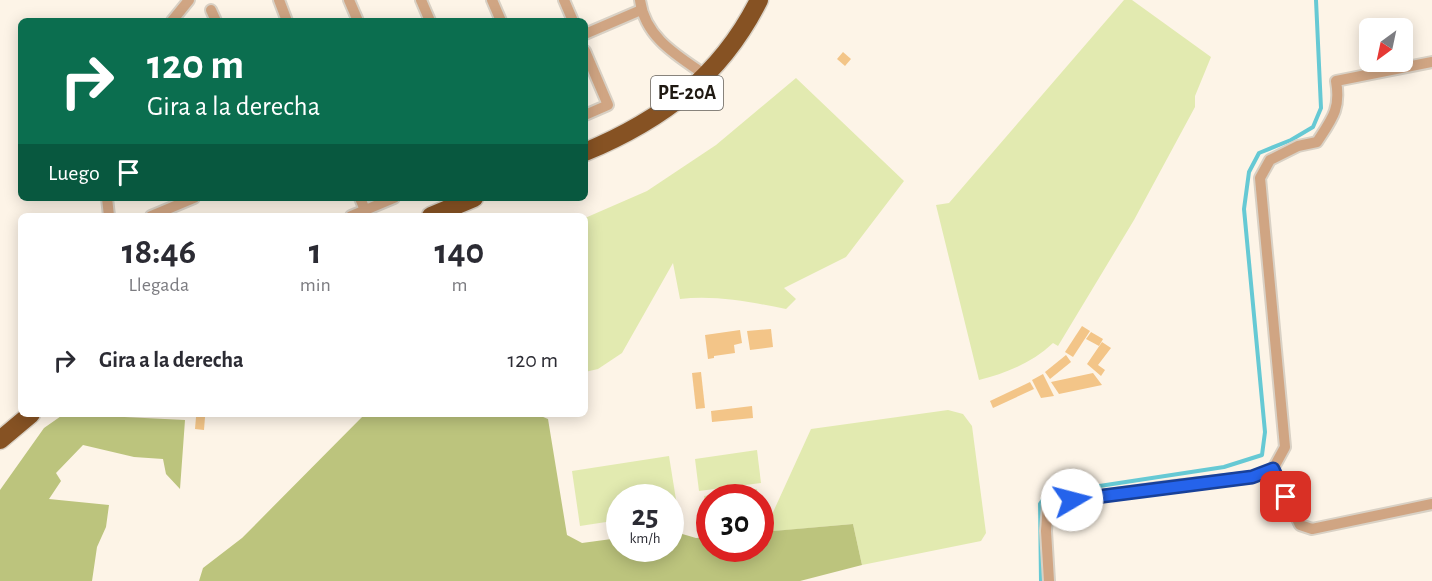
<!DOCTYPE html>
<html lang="es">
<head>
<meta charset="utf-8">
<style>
	body { margin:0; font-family:"Alegreya Sans",sans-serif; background:#f7f7f7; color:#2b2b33; height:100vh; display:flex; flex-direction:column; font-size:22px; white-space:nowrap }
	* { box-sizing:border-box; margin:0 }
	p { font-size:20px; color:#7c7c81 }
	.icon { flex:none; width:33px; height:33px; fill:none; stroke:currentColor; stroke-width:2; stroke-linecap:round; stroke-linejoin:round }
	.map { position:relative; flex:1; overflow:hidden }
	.sheet { position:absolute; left:18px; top:213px; width:570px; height:204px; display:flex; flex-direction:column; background:#fff; border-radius:9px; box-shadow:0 3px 15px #0003 }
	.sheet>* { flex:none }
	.guide { position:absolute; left:18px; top:18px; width:570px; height:183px; border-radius:9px; box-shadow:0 3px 15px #0003; background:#0b6e4f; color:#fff; overflow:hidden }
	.needle { width:39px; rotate:213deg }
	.controls { position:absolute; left:1359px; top:18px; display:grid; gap:12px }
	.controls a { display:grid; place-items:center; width:54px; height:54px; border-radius:9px; background:#fff; box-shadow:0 3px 15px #0003; font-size:30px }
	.speed { position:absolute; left:606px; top:484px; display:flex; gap:12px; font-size:30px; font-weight:700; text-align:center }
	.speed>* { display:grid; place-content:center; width:78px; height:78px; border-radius:50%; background:#fff; box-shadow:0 3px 15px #0003; line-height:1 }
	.speed small { font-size:15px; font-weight:400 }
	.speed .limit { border:9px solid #d22; background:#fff; color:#111 }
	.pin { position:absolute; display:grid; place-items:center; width:51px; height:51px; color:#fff; margin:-26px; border-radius:12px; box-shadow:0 3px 9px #0006 }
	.me { position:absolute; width:66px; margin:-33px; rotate:82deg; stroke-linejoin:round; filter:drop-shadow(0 0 4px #0008) }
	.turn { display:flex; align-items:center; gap:21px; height:126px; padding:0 30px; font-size:27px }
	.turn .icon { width:78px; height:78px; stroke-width:2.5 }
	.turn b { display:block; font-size:42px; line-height:51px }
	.then { display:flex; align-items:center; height:57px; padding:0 30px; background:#0003; gap:12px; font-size:22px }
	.eta { display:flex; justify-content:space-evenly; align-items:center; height:102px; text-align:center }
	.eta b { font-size:36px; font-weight:600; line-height:42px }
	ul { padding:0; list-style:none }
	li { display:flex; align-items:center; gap:18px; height:90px; padding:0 30px }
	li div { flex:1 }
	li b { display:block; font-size:22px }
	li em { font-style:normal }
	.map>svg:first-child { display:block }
	.green { fill:#e2eab0 }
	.forest { fill:#bcc47d }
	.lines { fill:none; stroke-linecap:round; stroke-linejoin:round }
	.stream { stroke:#66c9d4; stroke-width:4 }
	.building { fill:#f3c588 }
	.street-casing { stroke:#d9d1c5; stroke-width:14 }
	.highway-casing { stroke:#d9d1c5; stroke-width:21 }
	.street { stroke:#d0a583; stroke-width:10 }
	.highway { stroke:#865223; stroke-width:18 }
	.route-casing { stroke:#184099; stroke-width:15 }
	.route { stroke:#2563eb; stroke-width:10 }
	.labels { text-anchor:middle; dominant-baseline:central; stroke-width:4.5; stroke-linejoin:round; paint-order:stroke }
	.shield { fill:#fff; stroke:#625e59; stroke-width:1.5 }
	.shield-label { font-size:20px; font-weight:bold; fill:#1f1912 }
</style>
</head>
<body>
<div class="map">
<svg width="1432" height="581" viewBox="0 0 1432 581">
	<rect width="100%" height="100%" fill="#fdf4e7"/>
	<!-- green -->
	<g class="green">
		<path d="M1124,0h8l79,57 -16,39v11l-61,113 -76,126 -5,-3c-21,20 -47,30 -74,37l-43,-175 13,-2z"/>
		<path d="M796,78l108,103 -58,76 -62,31 12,11 -10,10c-35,-7 -70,-14 -106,-10l-7,-36 -51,90 -24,16 -13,3v-154l62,-27 69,-46z"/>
		<polygon points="948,410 963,414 972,426 986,533 981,541 862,565 853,524 764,532 811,429"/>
		<polygon points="757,450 761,483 699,491 695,459"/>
		<polygon points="669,456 678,512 671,513 670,498 620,498 619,520 580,526 572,471"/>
		<polygon points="757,489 758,498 710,498 709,516 707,516 704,496"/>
	</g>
	<!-- forest -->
	<g class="forest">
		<polygon points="64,414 185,420 180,489 166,474 163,459 134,457 83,445 56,473 61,481 49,499 109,505 106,527 97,547 92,581 0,581 0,490 44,428"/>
		<polygon points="365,414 536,414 548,419 567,535 582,543 619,538 620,549 670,549 672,531 696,538 709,537 710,549 760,549 761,532 853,524 862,565 800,581 199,581 203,568 242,538"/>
	</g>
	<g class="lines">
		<!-- stream -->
		<polyline class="stream" points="1041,581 1040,504 1047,494 1224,467 1262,455 1265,432 1244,209 1249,172 1259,153 1291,140 1313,127 1321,108 1316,0"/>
	</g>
	<!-- building -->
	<g class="building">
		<polygon points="843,52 851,59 845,66 837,59"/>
		<polygon points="1082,326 1090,331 1073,357 1065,352"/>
		<polygon points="771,329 773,347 750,350 747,331"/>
		<polygon points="740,330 742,343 734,345 735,353 714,356 714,358 708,359 705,335"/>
		<polygon points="1091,332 1103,339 1099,346 1086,339"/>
		<polygon points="1102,342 1111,348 1098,365 1105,370 1101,376 1087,364"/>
		<polygon points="1066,355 1071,362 1050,379 1045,372"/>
		<polygon points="701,372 705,408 696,409 692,373"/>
		<polygon points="1093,373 1102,385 1059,394 1051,382"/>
		<polygon points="1043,374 1054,396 1041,398 1032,380"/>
		<polygon points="1030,382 1034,389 993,408 990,401"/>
		<polygon points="752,406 753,418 712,422 711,411"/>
		<polygon points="196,417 205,417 204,430 195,429"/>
	</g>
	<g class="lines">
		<defs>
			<g id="street">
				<polyline points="279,0 287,21"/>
				<polyline points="349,0 358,21"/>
				<polyline points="421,0 430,21"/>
				<polyline points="492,0 501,21"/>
				<polyline points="564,0 573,21"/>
				<path d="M640,0c5,38 38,56 67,76"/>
				<polyline points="211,10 216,21"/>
				<polyline points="172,21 189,0"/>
				<polyline points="585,34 641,10"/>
				<polyline points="585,51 608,105 585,115"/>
				<polyline points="107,198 109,216"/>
				<polyline points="360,198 365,210"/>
				<polyline points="151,216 194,198"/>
				<polyline points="351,216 394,198"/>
				<polyline points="1273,469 1300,525 1312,529 1432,504"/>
				<path d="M1049,581l-3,-50 2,-27 117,-17 87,-10 21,-8 12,-22 -25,-269 10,-18 28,-14 19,-4c15,-23 24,-33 19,-61l96,-19"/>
			</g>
			<g id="highway">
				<path d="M585,152c77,-32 136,-76 174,-152"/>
				<polyline points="431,216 474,198"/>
				<polyline points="0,440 31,414"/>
			</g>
		</defs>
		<!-- street casing -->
		<use href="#street" class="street-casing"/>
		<!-- highway casing -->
		<use href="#highway" class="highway-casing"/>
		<!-- street -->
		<use href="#street" class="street"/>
		<!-- highway -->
		<use href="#highway" class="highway"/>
	</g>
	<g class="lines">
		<defs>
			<polyline id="route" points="1072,500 1252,477 1273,469 1286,497"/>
		</defs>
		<!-- route casing -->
		<use href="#route" class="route-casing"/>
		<!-- route -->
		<use href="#route" class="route"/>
	</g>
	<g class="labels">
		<!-- shield labels -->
		<rect class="shield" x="651" y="76" width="72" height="34" rx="4.5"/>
		<g class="shield-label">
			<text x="687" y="93">PE-20A</text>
		</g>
	</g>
</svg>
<div class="controls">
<a><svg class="needle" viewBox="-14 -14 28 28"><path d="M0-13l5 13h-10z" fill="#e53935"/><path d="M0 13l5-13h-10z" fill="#7c7c81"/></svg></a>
</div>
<div class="speed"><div>25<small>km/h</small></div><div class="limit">30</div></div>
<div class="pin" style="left:1286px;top:497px;background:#d93025"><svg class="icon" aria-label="arrive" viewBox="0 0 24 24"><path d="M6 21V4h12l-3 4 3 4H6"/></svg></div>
<svg class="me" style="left:1072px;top:500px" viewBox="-20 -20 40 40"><circle r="19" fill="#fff"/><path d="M0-13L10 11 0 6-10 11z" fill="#2563eb"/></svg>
<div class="guide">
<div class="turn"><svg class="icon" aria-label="right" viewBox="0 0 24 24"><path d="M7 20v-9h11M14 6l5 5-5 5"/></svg><div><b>120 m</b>Gira a la derecha</div></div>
<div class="then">Luego<svg class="icon" aria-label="arrive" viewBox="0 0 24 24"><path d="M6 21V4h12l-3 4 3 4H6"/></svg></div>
</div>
<section class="sheet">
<div class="eta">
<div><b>18:46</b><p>Llegada</p></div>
<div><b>1</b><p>min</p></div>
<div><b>140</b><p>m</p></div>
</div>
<ul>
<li><svg class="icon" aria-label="right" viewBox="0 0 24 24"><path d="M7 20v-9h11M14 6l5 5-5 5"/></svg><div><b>Gira a la derecha</b></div><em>120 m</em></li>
</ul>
</section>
</div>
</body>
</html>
